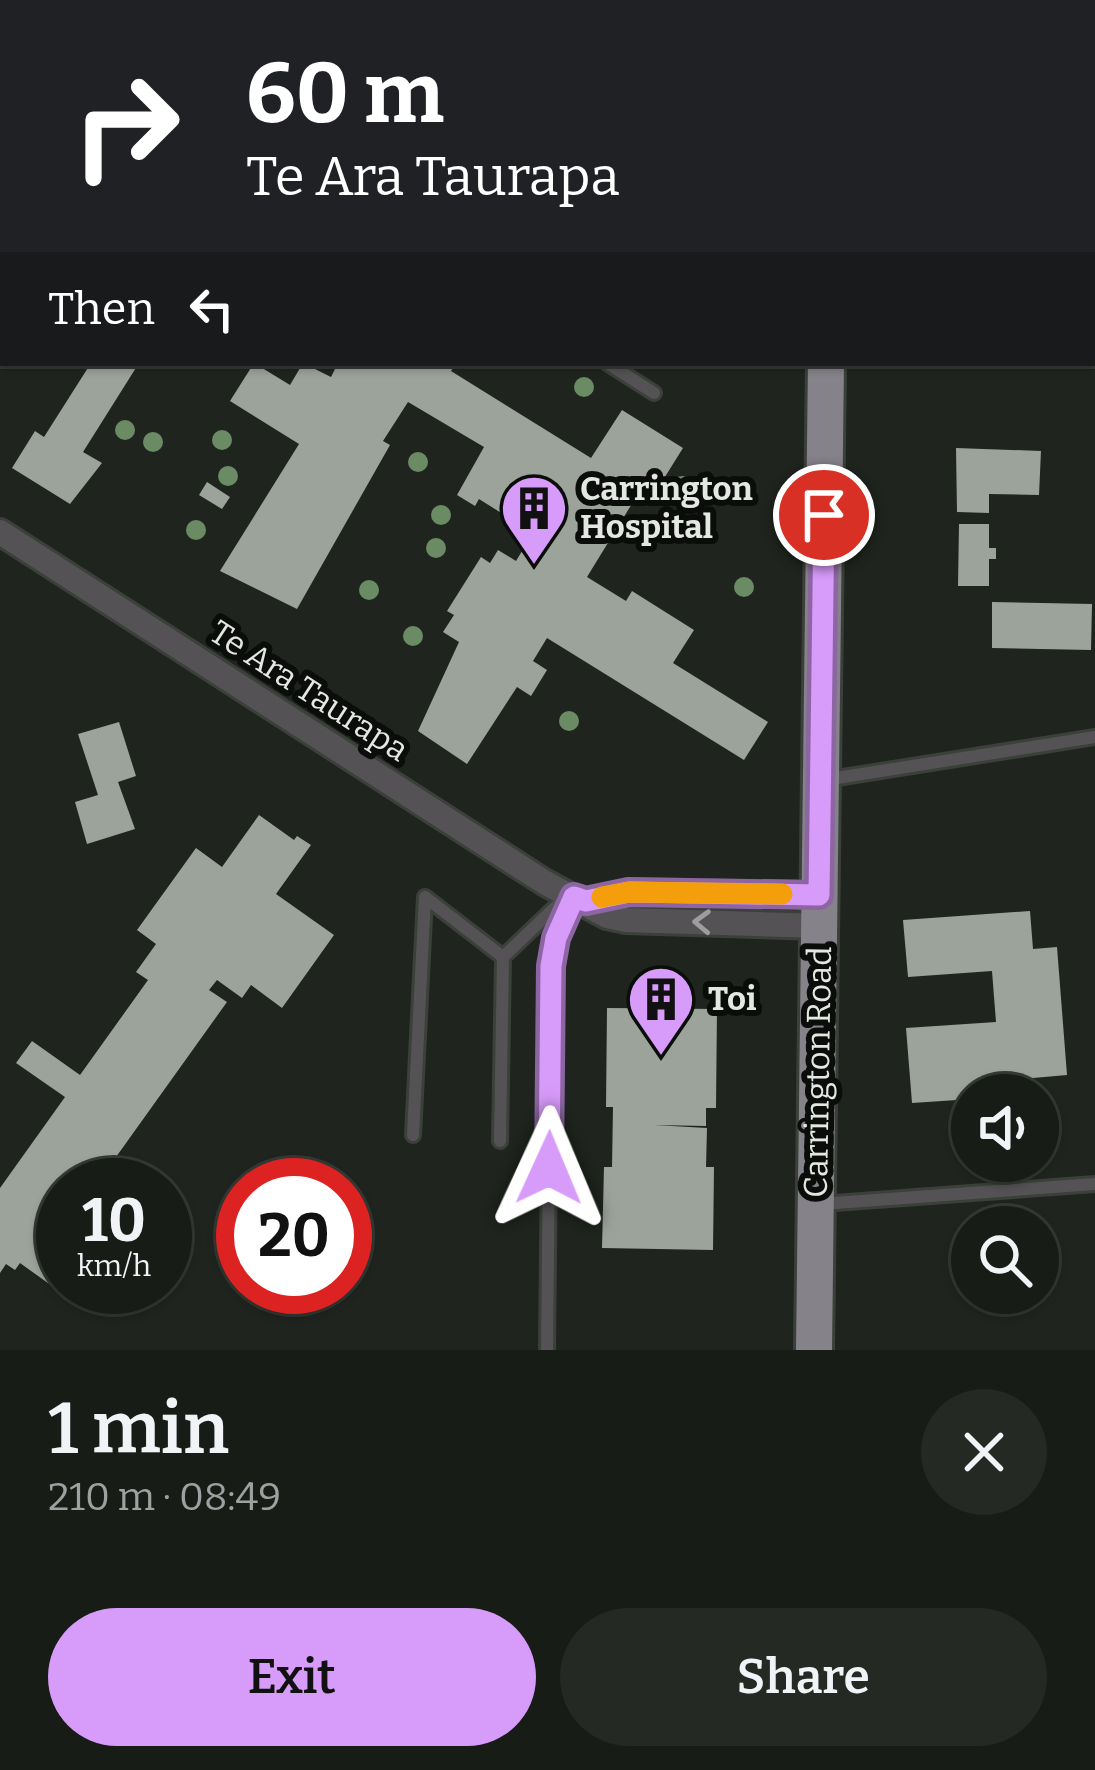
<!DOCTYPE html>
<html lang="en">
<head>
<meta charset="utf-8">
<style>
	body { margin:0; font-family:Bitter,serif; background:#242923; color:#f1f3f6; height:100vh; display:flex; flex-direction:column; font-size:45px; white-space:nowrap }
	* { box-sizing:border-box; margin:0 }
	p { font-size:39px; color:#9ea1a1 }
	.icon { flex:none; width:66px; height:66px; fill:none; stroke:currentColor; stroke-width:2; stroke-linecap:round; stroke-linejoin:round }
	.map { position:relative; height:1350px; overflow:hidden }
	.panel { display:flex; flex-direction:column; background:#171c16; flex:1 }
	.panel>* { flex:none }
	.top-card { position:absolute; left:0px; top:0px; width:1095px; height:366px; box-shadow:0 3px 9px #0004,0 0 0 3px #363a35; background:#202124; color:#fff; overflow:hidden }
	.fabs { position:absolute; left:951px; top:1074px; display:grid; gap:24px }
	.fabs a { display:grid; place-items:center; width:108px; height:108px; border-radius:50%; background:#171c16; box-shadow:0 3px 9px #0004,0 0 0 3px #363a35; font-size:60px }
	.speed { position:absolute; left:36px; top:1158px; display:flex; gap:24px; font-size:60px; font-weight:700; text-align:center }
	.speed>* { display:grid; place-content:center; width:156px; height:156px; border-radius:50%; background:#171c16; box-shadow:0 3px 9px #0004,0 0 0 3px #363a35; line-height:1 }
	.speed small { font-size:30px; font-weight:400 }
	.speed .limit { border:18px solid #d22; background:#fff; color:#111 }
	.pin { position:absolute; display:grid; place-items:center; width:102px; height:102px; color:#fff; margin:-51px; border:6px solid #fff; border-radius:50%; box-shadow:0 3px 12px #0007 }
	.me { position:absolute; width:132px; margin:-66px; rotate:1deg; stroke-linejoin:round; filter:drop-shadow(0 0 9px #0008) }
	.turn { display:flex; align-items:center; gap:42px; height:252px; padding:0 48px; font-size:54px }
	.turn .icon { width:156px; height:156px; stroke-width:2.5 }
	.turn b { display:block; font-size:84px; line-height:102px }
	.then { display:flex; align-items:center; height:114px; padding:0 48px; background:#0003; gap:24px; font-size:45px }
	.round { display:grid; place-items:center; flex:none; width:126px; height:126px; border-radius:63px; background:#242923 }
	.head { display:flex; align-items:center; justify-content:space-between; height:204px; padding:0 48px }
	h1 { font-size:72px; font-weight:600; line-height:90px }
	.cta { display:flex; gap:24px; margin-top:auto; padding:24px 48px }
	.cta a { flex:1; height:138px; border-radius:72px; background:#d79bf9; color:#111; font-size:48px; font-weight:600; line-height:138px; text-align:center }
	.cta a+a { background:#242923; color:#f1f3f6 }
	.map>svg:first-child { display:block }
	.building { fill:#9ca39b }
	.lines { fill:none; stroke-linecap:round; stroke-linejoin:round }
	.service-casing { stroke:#3b403a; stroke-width:18 }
	.minor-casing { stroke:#3b403a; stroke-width:30 }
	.primary-casing { stroke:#3b403a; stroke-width:42 }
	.motorway-casing { stroke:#3b403a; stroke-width:42 }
	.service { stroke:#555256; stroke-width:12 }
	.minor { stroke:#555256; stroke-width:24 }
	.primary { stroke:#868289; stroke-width:36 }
	.motorway { stroke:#9a949d; stroke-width:36 }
	.tree { fill:#6a8b64 }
	.oneway { stroke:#9c9d9c }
	.route-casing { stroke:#8c65a2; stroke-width:30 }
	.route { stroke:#d79bf9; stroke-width:21 }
	.slow { stroke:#f59e0b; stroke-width:21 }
	.labels { text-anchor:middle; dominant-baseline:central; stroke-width:12; stroke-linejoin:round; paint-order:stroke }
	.poi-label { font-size:33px; font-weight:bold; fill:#e4e8e3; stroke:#0b0d0a; text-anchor:start }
	.street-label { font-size:33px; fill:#e4e8e3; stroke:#0b0d0a }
</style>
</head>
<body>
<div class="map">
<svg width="1095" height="1350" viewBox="0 0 1095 1350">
	<rect width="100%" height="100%" fill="#1f251e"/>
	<!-- building -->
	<g class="building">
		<polygon points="91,363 139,363 83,452 102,463 70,504 12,468 35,431 44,437"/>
		<polygon points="254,363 290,385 303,363 331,377 335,369 326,363 456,363 451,371 591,458 622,410 683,448 653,496 641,489 587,577 626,601 632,591 694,630 673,663 768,722 744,760 547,638 533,661 547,670 531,696 517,687 467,764 418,731 459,642 443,632 454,615 447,611 481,557 490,563 498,550 516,561 533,533 479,499 475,506 457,495 484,447 408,402 383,441 390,445 297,609 220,571 299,444 230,401"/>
		<polygon points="956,448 1041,451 1039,495 989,494 989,513 957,512"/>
		<polygon points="207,482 230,497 222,509 199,495"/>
		<polygon points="959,524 989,524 989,548 996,548 996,559 989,559 989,586 958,586"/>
		<polygon points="992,602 1092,604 1091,650 992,648"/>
		<polygon points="119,722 136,776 118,782 135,829 87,844 75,802 98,795 78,734"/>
		<polygon points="259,815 294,840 297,836 311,845 276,894 334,935 282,1008 251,985 242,998 217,980 209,990 227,1002 96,1185 63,1185 63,1232 56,1242 63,1247 63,1286 59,1291 20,1263 15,1270 6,1264 0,1273 0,1188 65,1097 16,1063 32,1041 80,1075 148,980 136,972 156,944 137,930 196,848 222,867"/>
		<polygon points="1030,911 1033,949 1057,947 1067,1075 1009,1080 1010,1095 972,1095 972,1099 912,1103 906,1028 996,1022 992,971 908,977 903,920"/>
		<polygon points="607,1008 717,1009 716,1108 706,1108 706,1126 654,1125 707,1128 706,1167 714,1167 713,1250 602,1248 604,1167 612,1167 613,1107 606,1107"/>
	</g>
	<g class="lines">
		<defs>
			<g id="service">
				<polyline points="0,147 3,147"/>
				<polyline points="0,210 3,204"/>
				<polyline points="607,363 654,393"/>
				<polyline points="824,780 1095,737"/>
				<polyline points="413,1135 425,897 503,957"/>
				<polyline points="500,1141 503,957 568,895"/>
				<polyline points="821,1204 1095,1184"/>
				<polyline points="547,1350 551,966 556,938 574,897"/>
			</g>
			<g id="minor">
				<polyline points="1092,314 1095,314"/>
				<polyline points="0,532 544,882 607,916 626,920 819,926"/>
				<polyline points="586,901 629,892 819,895"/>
			</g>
			<g id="primary">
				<polyline points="828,3 828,0"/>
				<polyline points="814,1350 826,363"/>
			</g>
			<g id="motorway">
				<polyline points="421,3 725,3"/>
				<polyline points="1092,7 1095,7"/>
				<polyline points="0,24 3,24"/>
			</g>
		</defs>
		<!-- service casing -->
		<use href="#service" class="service-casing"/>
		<!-- minor casing -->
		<use href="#minor" class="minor-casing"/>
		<!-- primary casing -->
		<use href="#primary" class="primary-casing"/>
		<!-- motorway casing -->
		<use href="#motorway" class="motorway-casing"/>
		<!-- service -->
		<use href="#service" class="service"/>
		<!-- minor -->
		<use href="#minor" class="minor"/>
		<!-- primary -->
		<use href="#primary" class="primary"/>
		<!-- motorway -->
		<use href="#motorway" class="motorway"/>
	</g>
	<!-- trees -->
	<g class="tree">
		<circle cx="584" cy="387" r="10"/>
		<circle cx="125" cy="430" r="10"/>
		<circle cx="222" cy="440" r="10"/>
		<circle cx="153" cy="442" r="10"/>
		<circle cx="418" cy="462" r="10"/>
		<circle cx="228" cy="476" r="10"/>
		<circle cx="682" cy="486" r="10"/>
		<circle cx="441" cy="515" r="10"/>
		<circle cx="196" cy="530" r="10"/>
		<circle cx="436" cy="548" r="10"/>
		<circle cx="744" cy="587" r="10"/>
		<circle cx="369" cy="590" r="10"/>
		<circle cx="413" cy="636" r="10"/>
		<circle cx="569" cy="721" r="10"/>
	</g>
	<!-- one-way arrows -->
	<defs><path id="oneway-chevron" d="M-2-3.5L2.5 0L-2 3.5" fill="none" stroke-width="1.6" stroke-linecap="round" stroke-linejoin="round" transform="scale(3)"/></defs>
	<use class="oneway" href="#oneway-chevron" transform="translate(702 922) rotate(-178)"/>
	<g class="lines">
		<defs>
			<polyline id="route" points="549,1168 551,966 556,938 574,897 586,901 629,892 819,895 824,515"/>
		</defs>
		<!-- route casing -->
		<use href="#route" class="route-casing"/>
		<!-- route -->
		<use href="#route" class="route"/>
		<!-- slow -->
		<polyline class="slow" points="602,897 629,892 782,894"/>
	</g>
	<!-- icons -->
	<defs>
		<symbol id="building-pin" viewBox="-11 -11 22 30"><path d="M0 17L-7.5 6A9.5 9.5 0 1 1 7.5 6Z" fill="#d79bf9" stroke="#0b0d0a"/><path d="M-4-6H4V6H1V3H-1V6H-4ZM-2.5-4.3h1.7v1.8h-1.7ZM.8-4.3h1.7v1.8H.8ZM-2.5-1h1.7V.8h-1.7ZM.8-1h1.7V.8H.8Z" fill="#111"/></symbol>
	</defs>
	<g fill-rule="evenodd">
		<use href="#building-pin" x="496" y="470" width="76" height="104"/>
		<use href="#building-pin" x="623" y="961" width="76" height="104"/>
	</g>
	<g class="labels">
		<!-- poi labels -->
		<g class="poi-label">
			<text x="580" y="489">Carrington<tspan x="580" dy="38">Hospital</tspan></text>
			<text x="708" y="999">Toi</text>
		</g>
		<!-- street labels -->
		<g class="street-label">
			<text transform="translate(309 691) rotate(33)">Te Ara Taurapa</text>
			<text transform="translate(818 1072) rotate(-89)">Carrington Road</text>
		</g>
	</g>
</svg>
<div class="fabs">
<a><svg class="icon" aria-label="sound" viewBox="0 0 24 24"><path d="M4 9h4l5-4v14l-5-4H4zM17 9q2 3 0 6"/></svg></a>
<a><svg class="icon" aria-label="search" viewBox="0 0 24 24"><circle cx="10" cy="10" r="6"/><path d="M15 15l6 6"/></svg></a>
</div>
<div class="speed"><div>10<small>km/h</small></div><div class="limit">20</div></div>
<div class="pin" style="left:824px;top:515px;background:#d93025"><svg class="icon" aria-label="arrive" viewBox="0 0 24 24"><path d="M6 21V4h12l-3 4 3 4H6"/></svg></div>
<svg class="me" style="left:549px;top:1168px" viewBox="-20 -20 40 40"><path d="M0-17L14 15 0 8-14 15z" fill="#d79bf9" stroke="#fff" stroke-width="4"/></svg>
<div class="top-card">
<div class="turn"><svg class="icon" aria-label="right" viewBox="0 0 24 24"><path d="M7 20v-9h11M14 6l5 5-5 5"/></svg><div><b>60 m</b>Te Ara Taurapa</div></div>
<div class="then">Then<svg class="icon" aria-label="left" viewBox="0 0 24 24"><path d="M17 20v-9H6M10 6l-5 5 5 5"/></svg></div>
</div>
</div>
<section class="panel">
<div class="head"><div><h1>1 min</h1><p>210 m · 08:49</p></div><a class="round"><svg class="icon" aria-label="close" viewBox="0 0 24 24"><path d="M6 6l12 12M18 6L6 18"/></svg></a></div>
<div class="cta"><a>Exit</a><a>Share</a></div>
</section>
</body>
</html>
